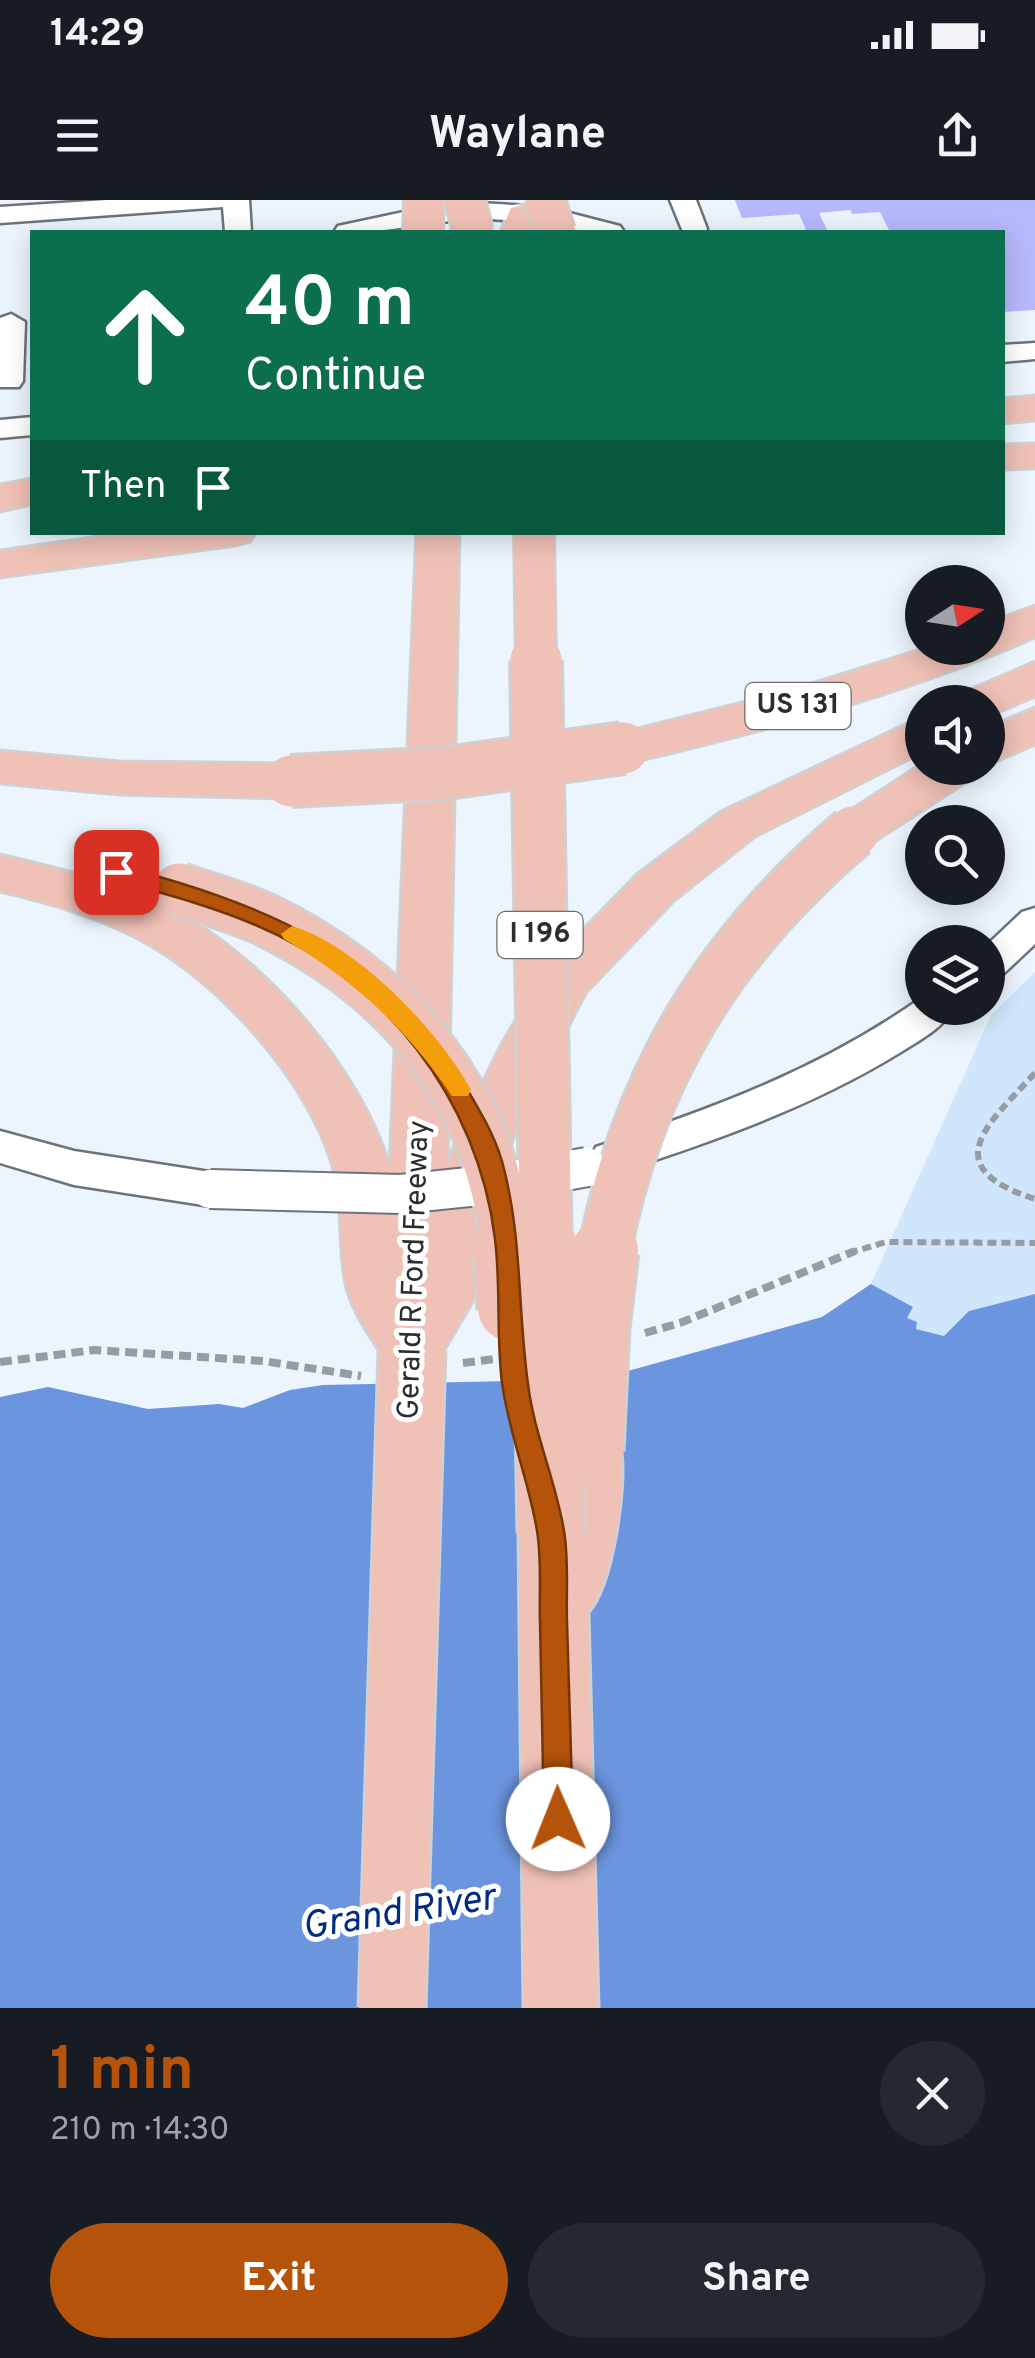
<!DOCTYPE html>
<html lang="en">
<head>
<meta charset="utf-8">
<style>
	body { margin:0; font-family:Overpass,sans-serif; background:#242831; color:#f1f3f6; height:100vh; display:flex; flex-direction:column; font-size:38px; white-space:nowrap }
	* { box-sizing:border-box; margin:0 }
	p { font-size:32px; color:#9ea1a6 }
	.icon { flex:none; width:55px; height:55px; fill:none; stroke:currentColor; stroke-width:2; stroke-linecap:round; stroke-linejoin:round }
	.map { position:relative; height:1808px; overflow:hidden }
	.drawer { display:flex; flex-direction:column; background:#171b24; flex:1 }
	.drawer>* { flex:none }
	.top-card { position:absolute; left:30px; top:30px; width:975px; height:305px; border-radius:0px; box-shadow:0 5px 25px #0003; background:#0b6e4f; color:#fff; overflow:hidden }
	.needle { width:65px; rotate:78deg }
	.fabs { position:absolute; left:905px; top:365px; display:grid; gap:20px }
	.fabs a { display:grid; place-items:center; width:100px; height:100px; border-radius:50%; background:#171b24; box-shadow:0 5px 25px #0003; font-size:50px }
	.pin { position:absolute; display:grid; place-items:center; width:85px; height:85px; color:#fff; margin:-42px; border-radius:20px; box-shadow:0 5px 15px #0006 }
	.me { position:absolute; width:110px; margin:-55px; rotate:359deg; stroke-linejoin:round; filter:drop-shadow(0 0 8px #0008) }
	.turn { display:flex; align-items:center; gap:35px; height:210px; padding:0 50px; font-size:45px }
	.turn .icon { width:130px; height:130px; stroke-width:2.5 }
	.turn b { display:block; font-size:70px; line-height:85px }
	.then { display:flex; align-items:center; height:95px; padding:0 50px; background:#0003; gap:20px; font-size:38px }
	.round { display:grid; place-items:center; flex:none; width:105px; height:105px; border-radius:52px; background:#242831 }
	.overview { display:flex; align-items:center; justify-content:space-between; height:170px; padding:0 50px }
	h1 { font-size:60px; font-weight:700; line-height:75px; color:#b45309 }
	.button { display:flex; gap:20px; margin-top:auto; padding:20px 50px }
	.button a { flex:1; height:115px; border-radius:60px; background:#b45309; color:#fff; font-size:40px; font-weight:700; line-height:115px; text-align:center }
	.button a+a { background:#242831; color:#f1f3f6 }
	.status { display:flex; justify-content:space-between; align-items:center; height:70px; padding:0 50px; background:#171b24; direction:ltr }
	.status svg { height:28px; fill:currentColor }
	header { display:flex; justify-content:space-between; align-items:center; height:130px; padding:0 50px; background:#171b24; font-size:45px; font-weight:700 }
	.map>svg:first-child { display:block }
	.green { fill:#cfe6fc }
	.water { fill:#6c95e0 }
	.building { fill:#b7b9fd }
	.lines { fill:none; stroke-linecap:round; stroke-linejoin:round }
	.minor-casing { stroke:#6c747b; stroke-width:5 }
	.highway-casing { stroke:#d0d1d2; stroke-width:5 }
	.path-far1 { stroke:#959ca2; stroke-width:6; stroke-dasharray:9 5; stroke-linecap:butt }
	.path { stroke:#959ca2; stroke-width:8; stroke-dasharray:12 6; stroke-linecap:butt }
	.minor { fill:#fff; fill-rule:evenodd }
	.highway { fill:#f0c1b6; fill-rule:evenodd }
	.minor-bridge-casing { stroke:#6c747b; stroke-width:42; stroke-linecap:butt }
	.highway-bridge-far2-casing { stroke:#d0d1d2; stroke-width:44; stroke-linecap:butt }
	.highway-bridge-far1-casing { stroke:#d0d1d2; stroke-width:56; stroke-linecap:butt }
	.highway-bridge-casing { stroke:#d0d1d2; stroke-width:71; stroke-linecap:butt }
	.minor-bridge { stroke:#fff; stroke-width:38 }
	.highway-bridge-far2 { stroke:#f0c1b6; stroke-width:40 }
	.highway-bridge-far1 { stroke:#f0c1b6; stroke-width:51 }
	.highway-bridge { stroke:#f0c1b6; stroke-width:66 }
	.route { fill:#b45309; stroke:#753606; stroke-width:2.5 }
	.slow { fill:#f59e0b }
	.labels { text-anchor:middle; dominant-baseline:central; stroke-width:10; stroke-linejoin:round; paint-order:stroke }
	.shield { fill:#fff; stroke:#6a6d6f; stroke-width:2.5 }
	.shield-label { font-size:28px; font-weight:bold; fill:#2a2e31 }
	.street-label { font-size:30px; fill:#2a2e31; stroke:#fff }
	.near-water-label { font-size:38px; font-style:italic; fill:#002d83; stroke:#fff }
</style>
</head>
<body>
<div class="status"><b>14:29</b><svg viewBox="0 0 49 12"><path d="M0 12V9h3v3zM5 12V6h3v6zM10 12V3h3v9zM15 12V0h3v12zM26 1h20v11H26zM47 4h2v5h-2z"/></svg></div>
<header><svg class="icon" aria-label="menu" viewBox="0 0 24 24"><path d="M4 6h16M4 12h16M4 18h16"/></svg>Waylane<svg class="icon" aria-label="share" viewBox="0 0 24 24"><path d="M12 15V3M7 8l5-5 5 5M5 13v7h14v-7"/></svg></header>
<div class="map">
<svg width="1035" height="1808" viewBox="0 0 1035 1808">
	<rect width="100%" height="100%" fill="#ecf5fd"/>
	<!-- green -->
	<polygon class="green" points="1035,772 1035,1094 970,1111 944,1136 916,1129 907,1118 912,1106 871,1084 991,815"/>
	<!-- water -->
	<polygon class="water" points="871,1084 913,1107 907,1118 917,1122 916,1129 944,1136 969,1111 1035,1094 1035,1808 0,1808 0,1197 48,1187 148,1209 219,1204 243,1208 290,1190 323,1185 599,1179 822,1117"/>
	<!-- building -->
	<polygon class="building" points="735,0 1035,0 1035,110 1002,112 1002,32 890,32 880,12 852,14 850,10 819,13 828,32 807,32 799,14 742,18"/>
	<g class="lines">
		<defs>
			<g id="minor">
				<polygon points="107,0 249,0 251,32 225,32 223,7 0,23 0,7"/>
				<polygon points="670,0 696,0 707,29 705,32 683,32"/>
				<path d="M480,3l66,4 74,19 4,6c-48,3 -95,-14 -145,-13 -49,1 -97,16 -145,13l4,-6 75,-16z"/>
				<polygon points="11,114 25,122 23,181 19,187 0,187 0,118"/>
				<polygon points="1035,143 1035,159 1002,162 1002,145"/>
				<polygon points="32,217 32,235 0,238 0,220"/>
				<polygon points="1035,708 1035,744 1001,776 988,780 988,744 1022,712"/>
				<path d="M921,798l1,10h32c-10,19 -34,32 -53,44 -91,56 -190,90 -291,123l-14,-4 -6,-12 6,-12c116,-38 225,-78 325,-149z"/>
				<polygon points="0,931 74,951 210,972 225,977 231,989 225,1001 210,1006 74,985 0,963"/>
			</g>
			<g id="highway">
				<polygon points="524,5 537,8 542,16 537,32 501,32 511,8"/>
				<polygon points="1035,196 1035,220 1002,223 1002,199"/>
				<polygon points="1035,244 1035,268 1002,269 1002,245"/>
				<polygon points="32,279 32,304 0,311 0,285"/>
				<polygon points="134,332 256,332 250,341 235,345 0,377 0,351"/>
				<path d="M417,332h42l-12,636 13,-39 42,-85 47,-79 89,-91 83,-62 201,-95v35l-167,84 -81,64 -89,93 -69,136 -13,39 -24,122 -46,78 -21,8 -21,-8c-16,-25 -36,-51 -44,-80 -10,-40 -2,-82 -14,-122 -25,-87 -116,-187 -195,-228 -44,-23 -91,-36 -138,-47v-36c59,14 120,28 174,56 91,47 188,160 216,258z"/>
				<path d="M1035,406v31c-131,57 -271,94 -412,127l-17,-5 -7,-11 7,-11 184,-46 137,-43h61v-25z"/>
				<polygon points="1035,462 1035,496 988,516 988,502 961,502 968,491"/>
				<polygon points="1035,508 1035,544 988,564 988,528"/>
				<polygon points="0,551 119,562 291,564 308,569 315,581 308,593 291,598 119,594 0,583"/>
				<polygon points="922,564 922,568 976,568 969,580 870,644 853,649 836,644 828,632 836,620"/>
				<path d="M590,1222l22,8c3,7 8,15 9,22 5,36 -9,134 -33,160l10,396h-74l-5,-476 9,-21 26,-7 5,-54 9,-20z"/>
			</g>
		</defs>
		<!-- minor casing -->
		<use href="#minor" class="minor-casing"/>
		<!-- highway casing -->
		<use href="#highway" class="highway-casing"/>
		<!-- path-far1 -->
		<g class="path-far1">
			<path d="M1035,873c-49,53 -99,94 0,126"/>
			<polyline points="849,1053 886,1042 1035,1043"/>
		</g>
		<!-- path -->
		<g class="path">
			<polyline points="645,1133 680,1123 855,1051"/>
			<polyline points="0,1162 94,1150 263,1161 361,1176"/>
			<polyline points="463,1163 495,1159"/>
		</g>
		<!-- minor -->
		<use href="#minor" class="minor"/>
		<!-- highway -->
		<use href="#highway" class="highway"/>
		<defs>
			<polyline id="minor-bridge" points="210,989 401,994 488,985 587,967"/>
			<g id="highway-bridge-far2">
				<polyline points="465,0 473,32"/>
				<polyline points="545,0 555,32"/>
				<polyline points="423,32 424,0"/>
				<polyline points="534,332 536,463"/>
			</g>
			<g id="highway-bridge-far1">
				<polyline points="536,460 546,1053"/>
				<polyline points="291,581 447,573 623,548"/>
				<path d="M179,689c29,10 59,18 87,31 135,66 229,179 241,333"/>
				<path d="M604,1053c34,-175 113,-306 249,-421"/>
			</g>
			<g id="highway-bridge">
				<polyline points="507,1051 511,1108"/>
				<polyline points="546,1051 551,1332"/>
				<polyline points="590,1250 596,1127 605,1051"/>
				<polyline points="392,1808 412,1150"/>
			</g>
		</defs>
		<!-- minor-bridge casing -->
		<use href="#minor-bridge" class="minor-bridge-casing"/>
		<!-- highway-bridge-far2 casing -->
		<use href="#highway-bridge-far2" class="highway-bridge-far2-casing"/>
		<!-- highway-bridge-far1 casing -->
		<use href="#highway-bridge-far1" class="highway-bridge-far1-casing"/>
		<!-- highway-bridge casing -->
		<use href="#highway-bridge" class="highway-bridge-casing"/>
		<!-- minor-bridge -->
		<use href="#minor-bridge" class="minor-bridge"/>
		<!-- highway-bridge-far2 -->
		<use href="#highway-bridge-far2" class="highway-bridge-far2"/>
		<!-- highway-bridge-far1 -->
		<use href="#highway-bridge-far1" class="highway-bridge-far1"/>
		<!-- highway-bridge -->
		<use href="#highway-bridge" class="highway-bridge"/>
	</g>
	<!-- route -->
	<path class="route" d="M116,665c142,37 270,86 348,219 17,29 34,56 41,89 17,70 13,140 23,211 6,50 28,97 36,147 5,29 2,62 3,91 2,66 4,132 6,197l-4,11 -11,4 -10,-4 -4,-11c-1,-66 -3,-131 -4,-197 -1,-30 2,-62 -3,-91 -8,-50 -28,-97 -35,-148 -6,-47 -1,-96 -7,-144 -17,-140 -111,-261 -242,-315 -47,-20 -96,-32 -145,-46l-3,-6z"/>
	<!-- slow -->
	<path class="slow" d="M292,726c66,20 147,105 179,164l-3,6h-16c-44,-66 -99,-117 -168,-157l-3,-5z"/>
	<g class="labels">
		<!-- shield labels -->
		<g class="shield">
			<rect x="745.5" y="483" width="105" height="46" rx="8"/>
			<rect x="497.5" y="712" width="85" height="46" rx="8"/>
		</g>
		<g class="shield-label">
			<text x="798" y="506">US 131</text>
			<text x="540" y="735">I 196</text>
		</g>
		<!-- street labels -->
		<g class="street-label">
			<text transform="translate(415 1070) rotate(-88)">Gerald R Ford Freeway</text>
		</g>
		<!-- near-water labels -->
		<g class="near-water-label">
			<text transform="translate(399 1714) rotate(-9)">Grand River</text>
		</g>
	</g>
</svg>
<div class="fabs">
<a><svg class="needle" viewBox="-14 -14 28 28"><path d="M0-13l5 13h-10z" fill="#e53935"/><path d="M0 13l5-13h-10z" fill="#9ea1a6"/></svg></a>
<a><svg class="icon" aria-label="sound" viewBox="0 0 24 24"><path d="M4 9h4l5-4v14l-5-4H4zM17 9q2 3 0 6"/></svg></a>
<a><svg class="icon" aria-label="search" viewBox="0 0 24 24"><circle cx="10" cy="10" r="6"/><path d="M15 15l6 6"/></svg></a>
<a><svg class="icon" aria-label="layers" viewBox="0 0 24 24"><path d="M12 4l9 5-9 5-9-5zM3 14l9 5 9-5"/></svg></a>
</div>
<div class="pin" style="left:116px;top:672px;background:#d93025"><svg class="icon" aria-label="arrive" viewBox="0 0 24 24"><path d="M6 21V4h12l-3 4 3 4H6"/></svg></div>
<svg class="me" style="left:558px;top:1619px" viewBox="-20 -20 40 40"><circle r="19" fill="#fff"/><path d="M0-13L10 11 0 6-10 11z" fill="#b45309"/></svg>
<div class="top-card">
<div class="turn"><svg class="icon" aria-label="ahead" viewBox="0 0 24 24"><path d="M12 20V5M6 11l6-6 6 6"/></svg><div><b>40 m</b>Continue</div></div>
<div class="then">Then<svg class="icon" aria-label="arrive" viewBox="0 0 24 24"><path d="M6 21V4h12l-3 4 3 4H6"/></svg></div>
</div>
</div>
<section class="drawer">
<div class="overview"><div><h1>1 min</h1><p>210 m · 14:30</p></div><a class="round"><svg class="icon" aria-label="close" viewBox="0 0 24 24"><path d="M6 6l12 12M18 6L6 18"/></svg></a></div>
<div class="button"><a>Exit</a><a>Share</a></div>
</section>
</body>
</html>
